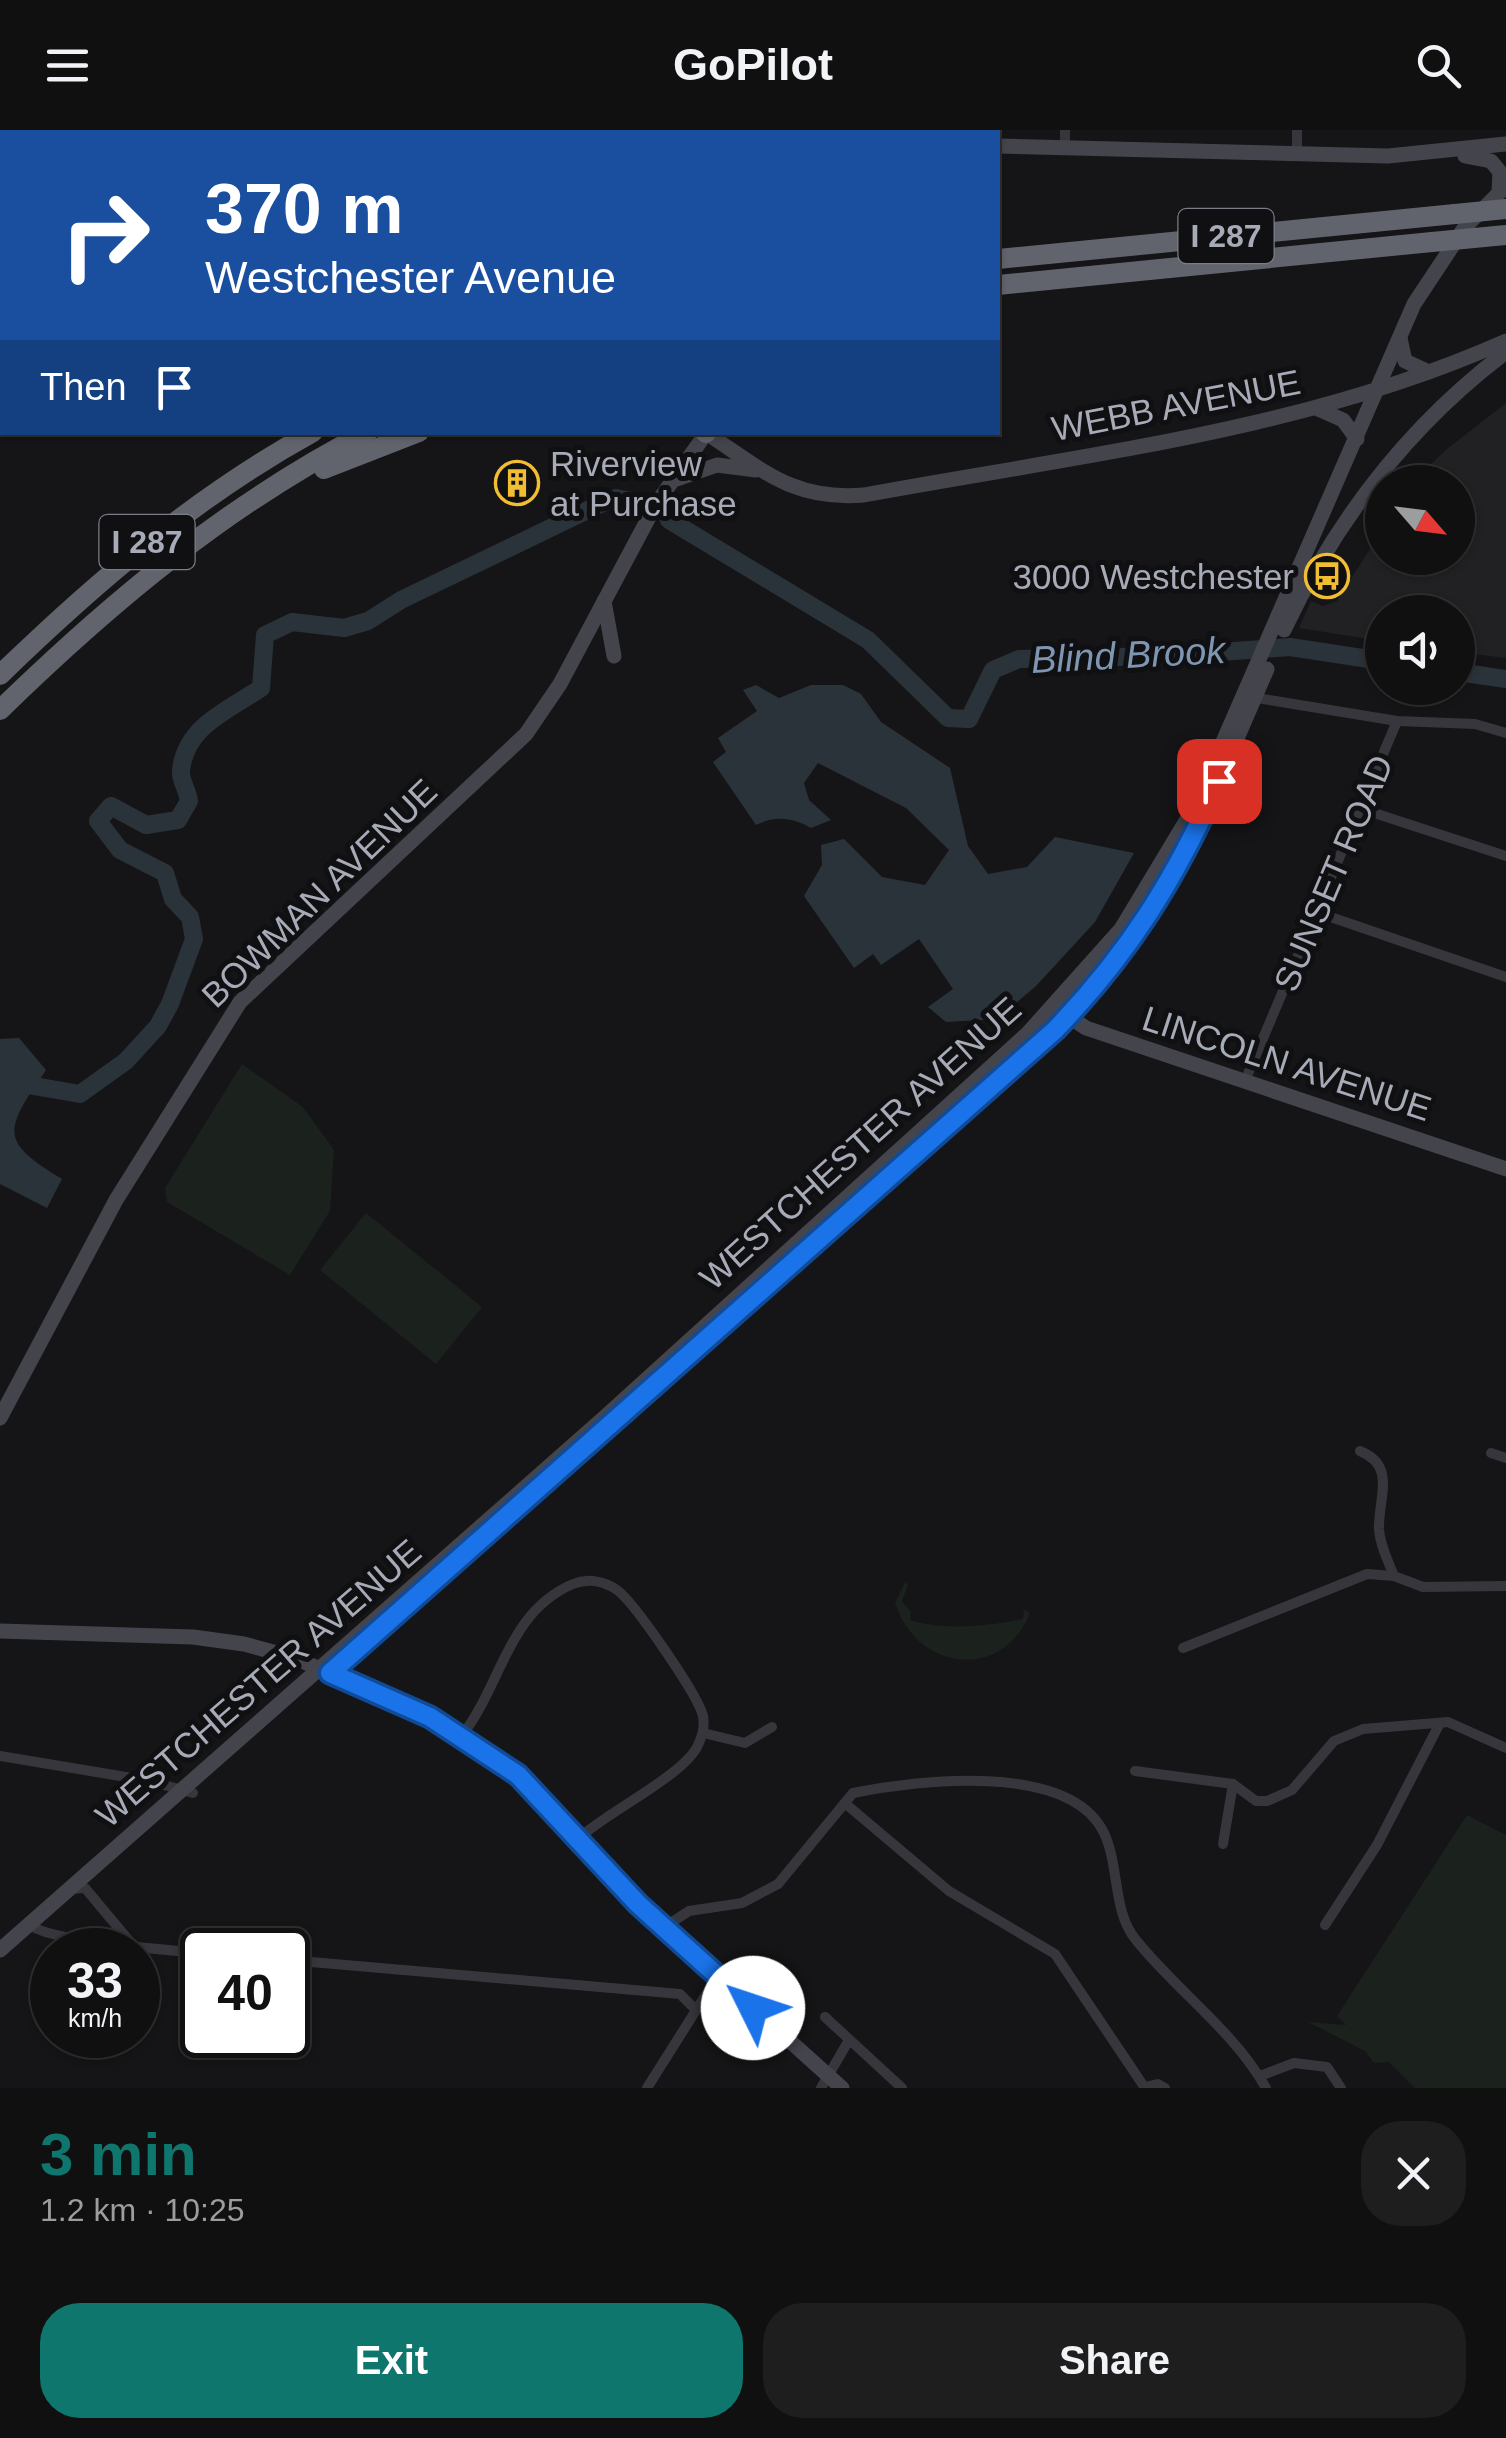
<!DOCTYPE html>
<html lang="en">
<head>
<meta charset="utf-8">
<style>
	body { margin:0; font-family:Arial,sans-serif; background:#1e1e1f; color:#f1f3f6; height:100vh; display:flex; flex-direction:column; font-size:38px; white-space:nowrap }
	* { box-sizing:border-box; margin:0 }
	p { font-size:32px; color:#9c9d9f }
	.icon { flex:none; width:55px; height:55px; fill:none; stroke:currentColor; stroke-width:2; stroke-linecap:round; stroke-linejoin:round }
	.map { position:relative; height:1958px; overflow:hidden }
	.sheet { display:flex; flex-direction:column; background:#101011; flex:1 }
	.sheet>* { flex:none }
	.guide { position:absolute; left:0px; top:0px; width:1000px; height:305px; box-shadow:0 2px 8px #0004,0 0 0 2px #303031; background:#1a4fa0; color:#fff; overflow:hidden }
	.needle { width:65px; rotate:118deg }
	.buttons { position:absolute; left:1365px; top:335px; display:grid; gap:20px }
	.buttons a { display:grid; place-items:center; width:110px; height:110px; border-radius:50%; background:#101011; box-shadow:0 2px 8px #0004,0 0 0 2px #303031; font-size:50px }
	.speed { position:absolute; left:30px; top:1798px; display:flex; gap:20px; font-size:50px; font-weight:700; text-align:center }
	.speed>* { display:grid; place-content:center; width:130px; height:130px; border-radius:50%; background:#101011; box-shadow:0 2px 8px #0004,0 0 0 2px #303031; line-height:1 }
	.speed small { font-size:25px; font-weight:400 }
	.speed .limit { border:5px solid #111; border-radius:15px; background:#fff; color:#111 }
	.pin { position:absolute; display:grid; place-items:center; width:85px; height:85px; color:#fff; margin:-42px; border-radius:20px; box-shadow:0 5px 15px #0006 }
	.me { position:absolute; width:110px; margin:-55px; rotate:311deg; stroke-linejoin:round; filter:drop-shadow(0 0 8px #0008) }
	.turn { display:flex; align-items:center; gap:35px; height:210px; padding:0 40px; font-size:45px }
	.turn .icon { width:130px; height:130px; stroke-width:2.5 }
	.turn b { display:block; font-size:70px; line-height:85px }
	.then { display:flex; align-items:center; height:95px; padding:0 40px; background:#0003; gap:20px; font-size:38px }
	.round { display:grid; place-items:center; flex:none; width:105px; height:105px; border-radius:40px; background:#1e1e1f }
	.head { display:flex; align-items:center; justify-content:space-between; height:170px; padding:0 40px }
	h1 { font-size:60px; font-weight:700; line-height:75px; color:#0f766e }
	.primary-button { display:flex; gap:20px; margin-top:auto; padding:20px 40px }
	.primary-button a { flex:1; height:115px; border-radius:40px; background:#0f766e; color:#fff; font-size:40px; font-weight:700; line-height:115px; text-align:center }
	.primary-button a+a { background:#1e1e1f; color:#f1f3f6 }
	header { display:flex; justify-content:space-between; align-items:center; height:130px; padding:0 40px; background:#101011; font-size:45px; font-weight:700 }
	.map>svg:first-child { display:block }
	.built { fill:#212124 }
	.green { fill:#1b211c }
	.water { fill:#2b333a }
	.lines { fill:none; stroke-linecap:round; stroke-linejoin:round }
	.river { stroke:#2b333a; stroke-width:18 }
	.street { stroke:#36363c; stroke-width:10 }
	.secondary { stroke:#44454c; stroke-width:15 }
	.highway { stroke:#62646d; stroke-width:20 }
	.highway-bridge { stroke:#62646d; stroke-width:20 }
	.route-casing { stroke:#114b97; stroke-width:25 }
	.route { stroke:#1a73e8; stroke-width:18 }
	.labels { text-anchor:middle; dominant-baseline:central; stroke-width:10; stroke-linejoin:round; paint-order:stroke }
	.shield { fill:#101012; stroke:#7a7c86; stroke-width:2.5 }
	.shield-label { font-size:32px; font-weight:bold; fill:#a7abb7 }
	.street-label { font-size:35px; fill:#a7abb7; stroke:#101012 }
	.poi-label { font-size:35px; fill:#a7abb7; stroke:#101012; text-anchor:start }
	.water-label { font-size:38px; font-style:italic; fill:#7e96b2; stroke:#101012 }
</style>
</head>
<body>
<header><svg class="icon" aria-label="menu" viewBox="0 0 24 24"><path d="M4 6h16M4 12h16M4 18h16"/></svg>GoPilot<svg class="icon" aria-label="search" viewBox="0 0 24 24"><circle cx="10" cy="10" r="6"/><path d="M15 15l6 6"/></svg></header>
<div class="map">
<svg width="1506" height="1958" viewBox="0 0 1506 1958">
	<rect width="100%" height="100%" fill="#151517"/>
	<!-- built -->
	<polygon class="built" points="1506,273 1506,528 1458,522 1458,482 1382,482 1382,511 1299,498 1311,471 1323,476 1337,471 1382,400 1382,428 1458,428 1458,352 1412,352 1447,319"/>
	<!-- green -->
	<g class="green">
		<polygon points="242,934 303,977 334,1020 330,1081 290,1145 167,1072 165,1058"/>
		<polygon points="366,1083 482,1177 436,1234 320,1140"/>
		<path d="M905,1452l3,3 -6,16 9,11 -1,8c36,11 76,6 113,-1l1,-10 6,4c-28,70 -114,57 -135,-10z"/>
		<polygon points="1467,1685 1506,1705 1506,1958 1415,1958 1389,1932 1374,1933 1365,1921 1308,1892 1346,1895 1337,1886"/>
	</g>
	<!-- water -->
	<g class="water">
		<path d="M756,555l23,13 32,-13h32l18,9 20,28 69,46 18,78 20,28 39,-7 28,-30 79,16 -39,69 -59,64 -39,33 -51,3 -18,-15 25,-18 -34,-50 -38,26 -8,-11 -19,14 -50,-72 18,-31 -1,-20 23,-6 38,38 43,8 24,-35 -43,-42 -88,-45 -14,20 5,17 22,20 -20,8c-18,-10 -35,-13 -55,-3l-43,-63 13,-10 -8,-14 39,-27 -14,-21z"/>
		<path d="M19,908l27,32c-43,62 -46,71 16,109l-15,29 -47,-24v-145z"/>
	</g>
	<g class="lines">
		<!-- river -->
		<g class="river">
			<polyline points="669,390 868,510 948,588 969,589 993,540 1019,529 1166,526 1290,517 1382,531"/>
			<polyline points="1458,542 1506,549"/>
			<path d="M0,950l80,14 46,-33 32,-35 12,-22 24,-65 -4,-22 -17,-18 -8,-26 -45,-23 -22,-29 13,-15 35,19 32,-5 11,-19c-1,-10 -9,-21 -8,-30 4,-45 48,-61 80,-83l4,-53 27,-13 52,6 24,-7 33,-21 195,-94 20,-8 19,4"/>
		</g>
		<!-- street -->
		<g class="street">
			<polyline points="188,2 188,0"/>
			<polyline points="1065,15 1065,0"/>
			<polyline points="1297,24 1297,0"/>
			<polyline points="0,140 2,140"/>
			<polyline points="1251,567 1397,591 1475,594 1506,603"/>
			<polyline points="1362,679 1506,726"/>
			<polyline points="1316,782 1506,847"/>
			<polyline points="1245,951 1397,591"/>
			<path d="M1360,1321c37,15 18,47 19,78 1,16 9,32 15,47"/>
			<polyline points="1491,1323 1506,1328"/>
			<polyline points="1183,1518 1367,1444 1394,1446 1423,1457 1506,1456"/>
			<polyline points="703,1603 745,1613 772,1597"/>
			<path d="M462,1605c40,-50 45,-123 111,-151 15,-6 31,-3 44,6 17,12 81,105 86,126 2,11 0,19 -5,29 -13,30 -93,68 -120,94"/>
			<polyline points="0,1626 150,1651 193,1663"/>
			<polyline points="1135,1641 1233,1654 1256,1671 1267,1671 1292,1660 1334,1611 1363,1599 1448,1592 1506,1618"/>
			<polyline points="847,1675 949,1761 1055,1824 1145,1958"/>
			<polyline points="1223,1714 1233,1654"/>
			<polyline points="69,1759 85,1758 131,1813"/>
			<path d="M29,1794c18,18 142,26 173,29"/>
			<polyline points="1325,1795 1377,1715 1440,1593"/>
			<path d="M663,1798l26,-17 53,-8 36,-19 75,-91c64,-13 214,-31 250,38 17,33 9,81 33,109 41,51 98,91 130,148"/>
			<polyline points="288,1830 680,1864 696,1880"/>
			<polyline points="825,1887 902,1958"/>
			<polyline points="1260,1946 1294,1933 1327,1937 1341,1958"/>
			<polyline points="1145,1957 1158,1954 1165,1958"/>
			<polyline points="647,1958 717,1847"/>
			<polyline points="821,1958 849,1910"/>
		</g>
		<!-- secondary -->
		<g class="secondary">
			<polyline points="381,0 404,2"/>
			<polyline points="776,2 777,0"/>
			<polyline points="998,16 1388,26 1506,14"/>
			<polyline points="1465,26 1491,31 1500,42 1499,62"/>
			<polyline points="1400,208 1405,231 1429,242"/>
			<polyline points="1318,279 1343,290 1357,309"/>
			<path d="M706,303c56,36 86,68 158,62 216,-40 440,-64 642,-154"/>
			<polyline points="677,349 717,335 756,340"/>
			<polyline points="604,471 614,526"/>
			<path d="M1284,500c52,-110 124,-204 222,-278"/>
			<polyline points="1061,881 1086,898 1506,1039"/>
			<polyline points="692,1221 1029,924 1107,843 1141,799 1188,722 1267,539"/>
			<polyline points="0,1288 116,1070 240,872 526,604 560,554 656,374 707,302"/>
			<polyline points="0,1501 193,1507 244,1514 295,1528 430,1587 519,1645 638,1774 842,1958"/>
			<polyline points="0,1820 605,1287 1028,903 1121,799 1195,676 1414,174 1465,97 1506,56"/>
		</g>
		<!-- highway -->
		<g class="highway">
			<polyline points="998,129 1455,84"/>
			<polyline points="998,155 1432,112"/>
			<polyline points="705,302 706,303"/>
			<polyline points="324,339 419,302"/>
			<path d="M0,545c96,-93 195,-178 313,-243"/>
			<path d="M0,580c112,-109 228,-206 368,-278"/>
		</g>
		<!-- highway-bridge -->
		<g class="highway-bridge">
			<polyline points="1455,84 1506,79"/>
			<polyline points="1432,112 1506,105"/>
		</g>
	</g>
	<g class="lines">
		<defs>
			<path id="route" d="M753,1878l-115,-104 -120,-129 -88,-58 -100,-44 725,-643c75,-78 120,-151 164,-249"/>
		</defs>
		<!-- route casing -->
		<use href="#route" class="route-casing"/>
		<!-- route -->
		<use href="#route" class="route"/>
	</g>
	<!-- icons -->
	<defs>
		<symbol id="building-ring" viewBox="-11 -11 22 22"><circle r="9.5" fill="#101012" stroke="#f0bd33" stroke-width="1.5"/><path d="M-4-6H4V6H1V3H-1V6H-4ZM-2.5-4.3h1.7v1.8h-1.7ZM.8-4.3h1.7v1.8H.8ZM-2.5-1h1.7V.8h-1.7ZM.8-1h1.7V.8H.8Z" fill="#f0bd33"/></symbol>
		<symbol id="bus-ring" viewBox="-11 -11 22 22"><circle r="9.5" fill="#101012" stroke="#f0bd33" stroke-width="1.5"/><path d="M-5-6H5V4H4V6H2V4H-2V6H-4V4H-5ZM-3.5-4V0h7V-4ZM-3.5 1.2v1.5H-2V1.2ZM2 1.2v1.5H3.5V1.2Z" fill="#f0bd33"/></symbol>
	</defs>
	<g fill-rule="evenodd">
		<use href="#building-ring" x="492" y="328" width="50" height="50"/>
		<use href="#bus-ring" x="1302" y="421" width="50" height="50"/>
	</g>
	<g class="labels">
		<!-- shield labels -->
		<g class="shield">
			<rect x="1178.5" y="79" width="95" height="54" rx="8"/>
			<rect x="99.5" y="385" width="95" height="54" rx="8"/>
		</g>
		<g class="shield-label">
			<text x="1226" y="106">I 287</text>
			<text x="147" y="412">I 287</text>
		</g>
		<!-- street labels -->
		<g class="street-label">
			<text transform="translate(1176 275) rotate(-11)">WEBB AVENUE</text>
			<text transform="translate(1333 743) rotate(-67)">SUNSET ROAD</text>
			<text transform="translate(319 763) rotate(-44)">BOWMAN AVENUE</text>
			<text transform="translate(1287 933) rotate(18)">LINCOLN AVENUE</text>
			<text transform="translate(860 1013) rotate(-42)">WESTCHESTER AVENUE</text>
			<text transform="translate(258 1553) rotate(-41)">WESTCHESTER AVENUE</text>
		</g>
		<!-- poi labels -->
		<g class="poi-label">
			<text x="550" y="333">Riverview<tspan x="550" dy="40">at Purchase</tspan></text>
			<text x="1294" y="446" text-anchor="end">3000 Westchester</text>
		</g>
		<!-- water labels -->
		<g class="water-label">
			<text transform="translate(1128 525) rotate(-3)">Blind Brook</text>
		</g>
	</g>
</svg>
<div class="buttons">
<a><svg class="needle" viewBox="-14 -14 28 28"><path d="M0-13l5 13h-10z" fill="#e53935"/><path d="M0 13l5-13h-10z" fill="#9c9d9f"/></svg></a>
<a><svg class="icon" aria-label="sound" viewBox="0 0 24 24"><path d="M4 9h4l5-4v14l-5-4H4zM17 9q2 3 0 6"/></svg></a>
</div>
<div class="speed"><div>33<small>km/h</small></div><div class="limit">40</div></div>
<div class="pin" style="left:1219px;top:651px;background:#d93025"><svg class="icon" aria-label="arrive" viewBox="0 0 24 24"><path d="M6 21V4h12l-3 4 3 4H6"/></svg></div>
<svg class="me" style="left:753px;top:1878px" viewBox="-20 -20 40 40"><circle r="19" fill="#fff"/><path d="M0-13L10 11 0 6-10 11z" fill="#1a73e8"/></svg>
<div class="guide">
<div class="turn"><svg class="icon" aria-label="right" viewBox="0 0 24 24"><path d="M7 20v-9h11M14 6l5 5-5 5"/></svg><div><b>370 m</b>Westchester Avenue</div></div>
<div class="then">Then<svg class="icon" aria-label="arrive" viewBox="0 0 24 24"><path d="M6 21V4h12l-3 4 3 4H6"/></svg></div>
</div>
</div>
<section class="sheet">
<div class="head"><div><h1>3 min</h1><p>1.2 km · 10:25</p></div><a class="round"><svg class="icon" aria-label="close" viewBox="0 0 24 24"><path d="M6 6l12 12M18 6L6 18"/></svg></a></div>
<div class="primary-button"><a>Exit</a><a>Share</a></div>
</section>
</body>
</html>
